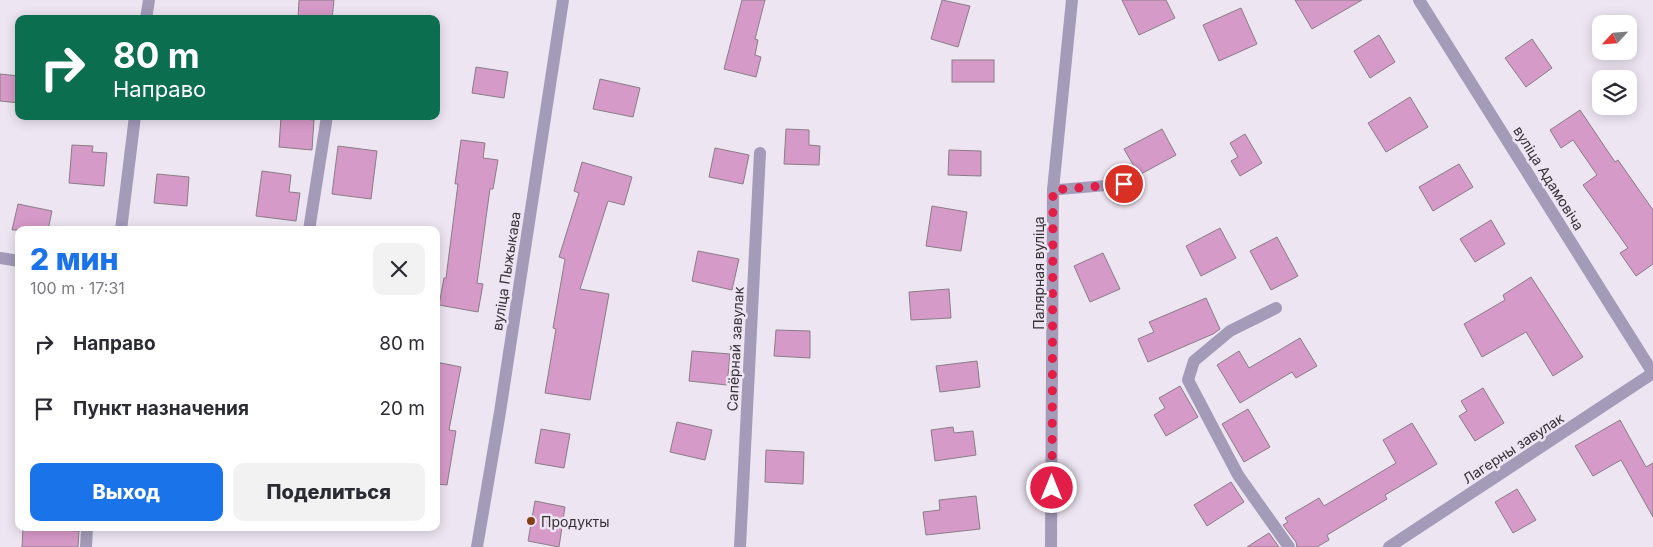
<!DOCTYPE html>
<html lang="ru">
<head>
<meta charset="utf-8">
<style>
	body { margin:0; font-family:Inter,sans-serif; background:#f2f2f3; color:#2b2b33; height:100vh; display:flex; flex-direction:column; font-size:19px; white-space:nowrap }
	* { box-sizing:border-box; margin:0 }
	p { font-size:16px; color:#7c7c81 }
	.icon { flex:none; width:28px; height:28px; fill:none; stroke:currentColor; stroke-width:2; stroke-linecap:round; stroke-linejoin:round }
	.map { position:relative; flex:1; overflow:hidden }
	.sheet { position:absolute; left:15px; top:226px; width:425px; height:305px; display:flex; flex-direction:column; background:#fff; border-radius:10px; box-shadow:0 2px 12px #0003 }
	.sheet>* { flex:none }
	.hud { position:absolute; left:15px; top:15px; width:425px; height:105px; border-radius:10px; box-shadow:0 2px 12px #0003; background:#0b6e4f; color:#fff; overflow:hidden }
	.needle { width:32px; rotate:244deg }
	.buttons { position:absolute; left:1592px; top:15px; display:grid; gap:10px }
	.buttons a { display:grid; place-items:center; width:45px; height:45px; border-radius:10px; background:#fff; box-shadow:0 2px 12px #0003; font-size:25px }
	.pin { position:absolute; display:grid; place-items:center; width:42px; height:42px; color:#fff; margin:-21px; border:2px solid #fff; border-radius:50%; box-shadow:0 1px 5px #0007 }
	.me { position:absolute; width:55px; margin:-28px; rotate:0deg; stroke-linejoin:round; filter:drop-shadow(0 0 4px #0008) }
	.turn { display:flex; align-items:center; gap:18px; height:105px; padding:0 15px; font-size:22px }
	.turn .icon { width:65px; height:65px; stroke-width:2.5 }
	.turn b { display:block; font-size:35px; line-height:42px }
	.round { display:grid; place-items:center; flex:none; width:52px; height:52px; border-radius:10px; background:#f2f2f3 }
	.summary { display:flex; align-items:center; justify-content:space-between; height:85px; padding:0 15px }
	h1 { font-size:30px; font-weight:800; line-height:38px; color:#1a73e8 }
	.primary-button { display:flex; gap:10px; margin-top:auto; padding:10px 15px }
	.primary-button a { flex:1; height:58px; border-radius:10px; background:#1a73e8; color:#fff; font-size:20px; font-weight:800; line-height:58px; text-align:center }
	.primary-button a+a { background:#f2f2f3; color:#2b2b33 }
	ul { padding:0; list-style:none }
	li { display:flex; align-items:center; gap:15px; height:65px; padding:0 15px }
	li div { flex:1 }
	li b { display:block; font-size:19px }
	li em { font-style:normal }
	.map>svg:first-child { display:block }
	.building { fill:#d69ac8; stroke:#897d86 }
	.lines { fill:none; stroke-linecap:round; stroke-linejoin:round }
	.lane { stroke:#a39bb8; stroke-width:11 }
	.street { stroke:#a39bb8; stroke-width:12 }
	.route { stroke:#e11d48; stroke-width:9; stroke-dasharray:0 16.2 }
	.poi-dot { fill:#844015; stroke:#eee5f2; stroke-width:2 }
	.labels { text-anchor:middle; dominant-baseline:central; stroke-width:5; stroke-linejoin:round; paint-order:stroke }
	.street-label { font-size:14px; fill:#353237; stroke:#eee5f2 }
	.poi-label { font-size:14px; fill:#353237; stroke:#eee5f2; text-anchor:start }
</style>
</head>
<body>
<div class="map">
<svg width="1653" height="547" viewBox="0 0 1653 547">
	<rect width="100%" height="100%" fill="#eee5f2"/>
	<!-- building -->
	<g class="building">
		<polygon points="299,0 334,0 332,19 298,19"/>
		<polygon points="742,0 765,0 755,39 758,40 755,55 761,57 756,77 724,69"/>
		<polygon points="942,0 970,6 958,47 931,39"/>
		<polygon points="1122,0 1166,0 1175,18 1139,35"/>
		<polygon points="1295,0 1362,0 1312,29"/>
		<polygon points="1241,8 1257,44 1219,61 1203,25"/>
		<polygon points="1379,35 1395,62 1370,78 1354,51"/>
		<polygon points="1532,39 1552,68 1526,87 1505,58"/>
		<rect x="952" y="60" width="42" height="22"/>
		<polygon points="476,67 508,72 504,98 472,93"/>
		<polygon points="0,74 19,76 19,103 0,101"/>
		<polygon points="600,79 640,88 633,117 593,109"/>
		<polygon points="1410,97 1428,127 1386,152 1368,123"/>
		<polygon points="1580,110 1615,162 1618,160 1653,210 1653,264 1636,276 1620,253 1628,248 1583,185 1597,175 1573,140 1561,148 1550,130"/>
		<polygon points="281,117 314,120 312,150 279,147"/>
		<polygon points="786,129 809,130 809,145 820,146 819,165 784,164"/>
		<polygon points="1162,129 1176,155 1139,175 1124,149"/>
		<polygon points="1245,134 1262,163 1240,176 1231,161 1238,157 1230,143"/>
		<polygon points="461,140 485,143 483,158 498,160 493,189 490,189 477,283 483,284 478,312 439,305 444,278 446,278 458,184 455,184"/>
		<polygon points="72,145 93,146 92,152 107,153 104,186 69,183"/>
		<polygon points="338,146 377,151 371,199 332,194"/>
		<polygon points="715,148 749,155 743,184 709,177"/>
		<polygon points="949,150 981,151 981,176 948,175"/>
		<polygon points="582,162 632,177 624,205 608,201 580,289 609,294 590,400 545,393 556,329 553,328 565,259 559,257 579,193 574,191"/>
		<polygon points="1459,164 1473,187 1433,211 1419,187"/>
		<polygon points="262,171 291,175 289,192 300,193 296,221 256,216"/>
		<polygon points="157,174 189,177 187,206 154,203"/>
		<polygon points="18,204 52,211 48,230 12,230"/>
		<polygon points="932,206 967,212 961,251 926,246"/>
		<polygon points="1491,220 1505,244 1475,262 1460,239"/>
		<polygon points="1220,228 1236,258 1201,276 1186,246"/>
		<polygon points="1277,237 1298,276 1271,290 1250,251"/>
		<polygon points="698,251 739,259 732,290 692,281"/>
		<polygon points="1103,253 1120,289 1090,302 1074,266"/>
		<polygon points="1531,277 1583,357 1553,376 1526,332 1482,357 1464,324 1505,300 1503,295"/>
		<polygon points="949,289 951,318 911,320 909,292"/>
		<polygon points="1206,298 1220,329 1213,334 1148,362 1138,339 1154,332 1149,322"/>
		<polygon points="776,330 810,331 810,358 774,356"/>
		<polygon points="1300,338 1317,366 1296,378 1292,372 1240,403 1217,365 1239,351 1249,368"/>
		<polygon points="692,351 730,354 727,385 689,381"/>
		<polygon points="977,361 980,387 940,392 936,366"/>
		<polygon points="436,362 461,367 449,430 456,431 447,485 436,484"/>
		<polygon points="1180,386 1198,417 1166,436 1154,415 1165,408 1159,398"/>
		<polygon points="1483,388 1504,423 1475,441 1459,416 1467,411 1461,401"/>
		<polygon points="1248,409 1270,447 1244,462 1222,424"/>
		<polygon points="1620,420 1646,467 1653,463 1653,517 1621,460 1593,476 1575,446"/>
		<polygon points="677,422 712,430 705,460 670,452"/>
		<polygon points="1412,423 1437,464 1385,495 1387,499 1327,535 1329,540 1317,547 1297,547 1296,542 1283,525 1288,522 1285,518 1319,498 1324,506 1396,463 1383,440"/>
		<polygon points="953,427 954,433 973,431 976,455 935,461 931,430"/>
		<polygon points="541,429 570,434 564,468 535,463"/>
		<polygon points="766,450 804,452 803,484 765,482"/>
		<polygon points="1231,482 1244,502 1207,526 1194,505"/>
		<polygon points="1517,489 1536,520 1513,533 1495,502"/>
		<polygon points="976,496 980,529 926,535 923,512 940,510 939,500"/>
		<polygon points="535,501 565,507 559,547 528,541"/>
		<polygon points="23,528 79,531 78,547 22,547"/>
		<polygon points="1269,533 1279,547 1247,547"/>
	</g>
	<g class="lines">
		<!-- lane -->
		<polyline class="lane" points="1053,190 1124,184"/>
		<!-- street -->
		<g class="street">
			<polyline points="1419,0 1653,373"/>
			<polyline points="146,19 149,0"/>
			<polyline points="121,230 135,116"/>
			<polyline points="309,230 327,116"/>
			<polyline points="0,258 19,261"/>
			<polyline points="1276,308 1230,331 1194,361 1188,380 1238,475 1289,547"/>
			<polyline points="86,547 87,528"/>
			<polyline points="477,547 500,412 563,0"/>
			<polyline points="740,547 760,153"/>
			<polyline points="1051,547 1053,190 1072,0"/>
			<polyline points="1389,547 1653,373"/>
		</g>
	</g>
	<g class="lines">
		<!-- route -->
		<polyline class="route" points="1052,488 1053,190 1124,184"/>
	</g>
	<!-- markers -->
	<circle class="poi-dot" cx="531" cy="521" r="5"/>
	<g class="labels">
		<!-- street labels -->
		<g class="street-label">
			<text transform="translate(1549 178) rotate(58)">вуліца Адамовіча</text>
			<text transform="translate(506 271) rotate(-81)">вуліца Пыжыкава</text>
			<text transform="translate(1038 273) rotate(-90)">Палярная вуліца</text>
			<text transform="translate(735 349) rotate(-87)">Сапёрнай завулак</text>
			<text transform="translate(1513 448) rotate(-33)">Лагерны завулак</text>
		</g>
		<!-- poi labels -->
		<g class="poi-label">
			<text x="541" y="521">Продукты</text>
		</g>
	</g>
</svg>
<div class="buttons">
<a><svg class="needle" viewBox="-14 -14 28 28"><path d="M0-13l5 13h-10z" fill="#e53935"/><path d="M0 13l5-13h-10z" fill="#7c7c81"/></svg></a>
<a><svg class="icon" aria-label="layers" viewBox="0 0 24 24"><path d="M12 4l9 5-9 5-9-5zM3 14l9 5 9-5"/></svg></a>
</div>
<div class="pin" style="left:1124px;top:184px;background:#d93025"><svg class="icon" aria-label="arrive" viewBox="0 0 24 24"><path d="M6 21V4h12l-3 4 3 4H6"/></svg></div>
<svg class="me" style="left:1052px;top:488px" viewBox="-20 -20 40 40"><circle r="17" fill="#e11d48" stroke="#fff" stroke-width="3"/><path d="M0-11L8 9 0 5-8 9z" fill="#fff"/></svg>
<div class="hud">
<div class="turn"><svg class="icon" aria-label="right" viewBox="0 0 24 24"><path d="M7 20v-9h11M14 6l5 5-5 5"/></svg><div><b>80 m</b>Направо</div></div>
</div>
<section class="sheet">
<div class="summary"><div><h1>2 мин</h1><p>100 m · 17:31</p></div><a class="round"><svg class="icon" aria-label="close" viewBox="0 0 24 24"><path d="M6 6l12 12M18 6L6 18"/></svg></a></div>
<ul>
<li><svg class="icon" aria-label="right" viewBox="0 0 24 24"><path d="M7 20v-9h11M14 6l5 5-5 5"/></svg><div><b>Направо</b></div><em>80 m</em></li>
<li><svg class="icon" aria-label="arrive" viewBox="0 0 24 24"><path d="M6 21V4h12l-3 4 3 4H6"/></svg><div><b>Пункт назначения</b></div><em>20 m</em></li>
</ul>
<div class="primary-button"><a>Выход</a><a>Поделиться</a></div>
</section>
</div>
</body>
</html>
